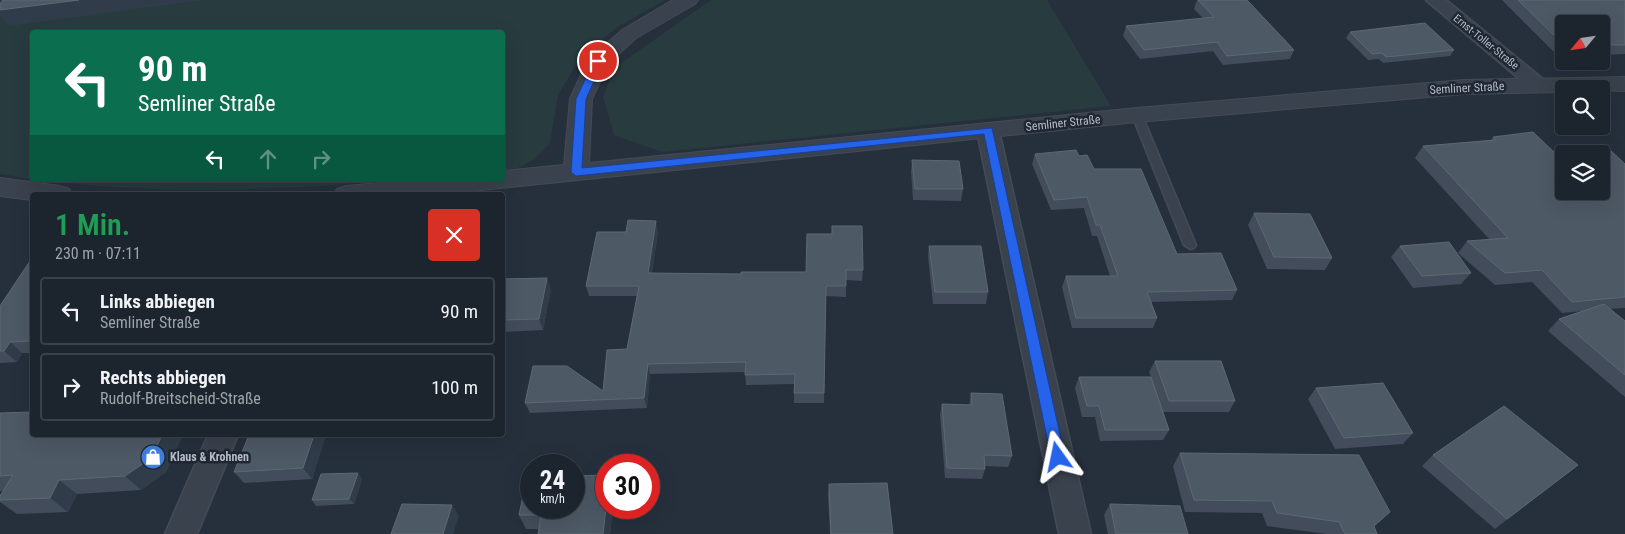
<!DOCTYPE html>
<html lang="de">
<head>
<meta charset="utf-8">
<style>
	body { margin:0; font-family:"Roboto Condensed",sans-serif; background:#29303a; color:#f1f3f6; height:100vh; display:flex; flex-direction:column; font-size:19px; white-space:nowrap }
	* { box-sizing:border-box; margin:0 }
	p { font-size:16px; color:#a0a4aa }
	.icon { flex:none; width:28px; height:28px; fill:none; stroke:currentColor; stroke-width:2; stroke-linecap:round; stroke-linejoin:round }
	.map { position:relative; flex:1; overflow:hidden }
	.drawer { position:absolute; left:30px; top:192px; width:475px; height:245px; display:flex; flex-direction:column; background:#1c242e; border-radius:5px; box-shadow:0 5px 20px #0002,0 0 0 1px #3a414a }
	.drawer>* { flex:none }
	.banner { position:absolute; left:30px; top:30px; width:475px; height:152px; border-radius:5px; box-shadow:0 5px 20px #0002,0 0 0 1px #3a414a; background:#0b6e4f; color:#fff; overflow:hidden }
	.needle { width:32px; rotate:241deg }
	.tools { position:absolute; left:1555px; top:15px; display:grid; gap:10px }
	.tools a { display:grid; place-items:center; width:55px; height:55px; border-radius:5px; background:#1c242e; box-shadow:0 5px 20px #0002,0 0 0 1px #3a414a; font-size:25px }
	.speed { position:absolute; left:520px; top:454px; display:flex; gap:10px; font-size:25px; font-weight:700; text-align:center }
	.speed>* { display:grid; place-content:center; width:65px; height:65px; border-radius:50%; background:#1c242e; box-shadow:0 5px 20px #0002,0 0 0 1px #3a414a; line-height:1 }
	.speed small { font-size:12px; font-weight:400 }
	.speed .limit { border:8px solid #d22; background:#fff; color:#111 }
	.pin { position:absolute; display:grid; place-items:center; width:42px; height:42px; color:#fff; margin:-21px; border:2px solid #fff; border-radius:50%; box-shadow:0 1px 5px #0007 }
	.me { position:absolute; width:55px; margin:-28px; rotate:348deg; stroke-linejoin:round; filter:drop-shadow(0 0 4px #0008) }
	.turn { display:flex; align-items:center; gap:18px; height:105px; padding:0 25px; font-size:22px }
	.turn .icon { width:65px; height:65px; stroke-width:2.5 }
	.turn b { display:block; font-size:35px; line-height:42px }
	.lanes { display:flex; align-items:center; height:48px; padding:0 25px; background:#0003; justify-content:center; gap:25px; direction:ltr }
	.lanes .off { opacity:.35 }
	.round { display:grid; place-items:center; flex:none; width:52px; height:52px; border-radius:5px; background:#29303a }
	.overview { display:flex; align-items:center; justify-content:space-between; height:85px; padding:0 25px }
	h1 { font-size:30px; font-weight:600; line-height:38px; color:#1e9e55 }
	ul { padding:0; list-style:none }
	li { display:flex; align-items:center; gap:15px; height:68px; margin:0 10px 8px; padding:0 15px; border:2px solid #3a414a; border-radius:5px }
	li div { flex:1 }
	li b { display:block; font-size:19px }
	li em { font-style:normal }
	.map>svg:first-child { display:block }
	.green { fill:#283b3e }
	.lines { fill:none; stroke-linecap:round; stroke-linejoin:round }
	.service-casing { stroke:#434b56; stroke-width:3 }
	.minor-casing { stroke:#434b56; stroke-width:3 }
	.tertiary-casing { stroke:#434b56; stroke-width:2 }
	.service { fill:#3a424d; fill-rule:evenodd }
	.minor { fill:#3a424d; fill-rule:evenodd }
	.tertiary { fill:#3a424d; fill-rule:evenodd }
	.wall { fill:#424c5a }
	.shaded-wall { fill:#313c4a }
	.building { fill:#4e5966; stroke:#5e6875 }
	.route { fill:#2563eb; stroke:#184099 }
	.labels { text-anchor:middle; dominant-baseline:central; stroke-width:5; stroke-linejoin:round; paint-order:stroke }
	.far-street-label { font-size:11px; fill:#b6bdc8; stroke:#1f2732 }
	.street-label { font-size:12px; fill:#b6bdc8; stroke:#1f2732 }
	.poi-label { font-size:12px; font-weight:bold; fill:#b6bdc8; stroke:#1f2732; text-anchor:start }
</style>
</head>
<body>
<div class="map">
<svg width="1625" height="534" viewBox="0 0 1625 534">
	<rect width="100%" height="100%" fill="#26303d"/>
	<!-- green -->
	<g class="green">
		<polygon points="0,0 665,0 616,28 579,60 558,95 550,143 533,160 518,168 503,170 502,32 32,32 32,179 0,174"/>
		<polygon points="711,0 1047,0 1111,106 662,152 614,135 603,97 614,68"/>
		<path d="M43,180h350c-116,11 -234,15 -350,0z"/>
	</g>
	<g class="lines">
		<defs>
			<polygon id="service" points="1137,112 1142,115 1196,245 1194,248 1190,249 1184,245 1132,115"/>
			<g id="minor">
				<polygon points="1426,0 1446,0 1544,80 1547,84 1544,88 1537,90 1530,88"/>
				<polygon points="988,124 996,126 999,131 1091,534 1059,534 977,131 980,126"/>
				<polygon points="208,435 238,435 197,534 165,534"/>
			</g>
			<g id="tertiary">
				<polygon points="673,0 698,0 695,4 636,38 608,64 592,99 589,163 1137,108 1464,80 1625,77 1625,91 1564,89 1564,92 1464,94 1137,122 434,195 333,195 337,189 346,186 410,180 502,180 502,171 564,165 570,99 587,61 622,30"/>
				<polygon points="0,178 60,186 69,189 73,195 32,195 32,200 0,196"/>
			</g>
		</defs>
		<!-- service casing -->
		<use href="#service" class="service-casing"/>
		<!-- minor casing -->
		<use href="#minor" class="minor-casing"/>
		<!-- tertiary casing -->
		<use href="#tertiary" class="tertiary-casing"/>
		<!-- service -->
		<use href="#service" class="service"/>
		<!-- minor -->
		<use href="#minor" class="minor"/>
		<!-- tertiary -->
		<use href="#tertiary" class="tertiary"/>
	</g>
	<!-- wall -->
	<g class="wall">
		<polygon points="1197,0 1247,0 1294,50 1290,59 1223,65 1213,51 1140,59 1123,36 1126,26 1203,18 1194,9"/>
		<polygon points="1502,0 1625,0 1625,54 1601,55 1601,24 1564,24 1564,56 1558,56"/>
		<polygon points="1350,32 1454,50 1450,56 1383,63 1379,59 1368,60 1346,38"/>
		<polygon points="1493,137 1558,156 1625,164 1625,308 1610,309 1625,321 1625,397 1548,331 1559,319 1583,311 1562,313 1532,282 1495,285 1458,253 1467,241 1490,240 1415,158 1423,146 1491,140"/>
		<polygon points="1035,154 1079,156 1094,169 1177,254 1237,290 1232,300 1151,302 1157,318 1153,328 1072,328 1062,287 1066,276 1110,276 1097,236 1092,236 1084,208 1051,210 1032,164"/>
		<polygon points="912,160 963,189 961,201 913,200 911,172"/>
		<polygon points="1254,213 1332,258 1325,270 1267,269 1248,225"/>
		<polygon points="658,231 652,273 741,274 806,272 807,234 863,270 862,281 846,280 846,297 825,296 824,403 794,403 794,384 746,385 745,372 650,374 647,408 530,413 525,403 603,391 627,349 637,296 589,296 586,286 626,232"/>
		<polygon points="929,246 988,292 986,304 933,304 928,257"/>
		<polygon points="1400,246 1471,273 1461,284 1413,288 1391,257"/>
		<polygon points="32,258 32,353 22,353 17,362 0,363 0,306"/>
		<polygon points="502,279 551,289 543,330 502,332"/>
		<polygon points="1155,361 1235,401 1229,412 1163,412 1169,430 1163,440 1100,441 1095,417 1082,417 1075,388 1079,377 1151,377 1149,372"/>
		<polygon points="1316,388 1413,433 1403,444 1335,449 1308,399"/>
		<polygon points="971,393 1012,456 1008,467 985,466 985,469 982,479 945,478 940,415 942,404 969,405"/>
		<polygon points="0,413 32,435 183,435 166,472 141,490 77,494 68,512 17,514 0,502 0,496 3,491 0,491"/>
		<polygon points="249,435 326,435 312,479 244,483 234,472"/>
		<polygon points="1180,453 1377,534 1327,534 1267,526 1262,513 1185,512 1173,466"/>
		<polygon points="1433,455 1578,465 1495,529 1422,466"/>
		<polygon points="358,473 362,479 354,504 316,506 312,500"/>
		<polygon points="829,484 893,534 830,534 828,495"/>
		<polygon points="1110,504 1188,534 1108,534 1104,515"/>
		<polygon points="606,508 613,508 610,534 539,529 526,529 519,515"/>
	</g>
	<!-- shaded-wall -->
	<g class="shaded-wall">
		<polygon points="79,0 203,0 8,26 0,16 0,10"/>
		<polygon points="656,221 658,231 650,284 648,273"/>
		<polygon points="547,278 551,289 543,330 539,319"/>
		<polygon points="10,342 22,353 17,362 4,351"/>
		<polygon points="648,364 650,374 647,408 644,398"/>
		<polygon points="162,435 183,435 166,472 141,490 125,476"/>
		<polygon points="314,435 326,435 312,479 303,468"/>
		<polygon points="1578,465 1565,475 1495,529 1507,519"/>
		<polygon points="358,473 362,479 354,504 349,499"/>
		<polygon points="59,480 77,494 68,512 50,498"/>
		<polygon points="452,505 459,516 453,534 443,534"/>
		<polygon points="606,508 613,508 610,534 603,534"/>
	</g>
	<!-- building -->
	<g class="building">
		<polygon points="3,0 79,0 0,10 0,4"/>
		<polygon points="1198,0 1247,0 1294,50 1227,56 1217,42 1144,50 1126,26 1214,17"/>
		<polygon points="1518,0 1625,0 1625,45 1601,45 1601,24 1564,24 1564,45"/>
		<polygon points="1425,23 1454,50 1386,57 1382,53 1372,54 1350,32"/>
		<polygon points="1533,132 1558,156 1564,155 1564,191 1601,191 1601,154 1576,154 1610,150 1625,164 1625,297 1572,302 1542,270 1505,273 1467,241 1508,238 1423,146 1496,140 1493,137"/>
		<polygon points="1076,150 1079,156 1087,155 1094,169 1141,169 1177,254 1221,253 1237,290 1147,292 1157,318 1076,318 1066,276 1118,276 1100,225 1096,225 1087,197 1054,200 1035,154"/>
		<polygon points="912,160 959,161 963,189 915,189"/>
		<polygon points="1254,213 1310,214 1332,258 1274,257"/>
		<polygon points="628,220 656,221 648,273 741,274 741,272 806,272 807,234 832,234 832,226 862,226 863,270 846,270 846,286 826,286 824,393 794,393 795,374 745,375 746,362 648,364 644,398 525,403 533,366 567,366 603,391 607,350 627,349 639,286 586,286 597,232 626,232"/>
		<polygon points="1449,242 1471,273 1422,276 1400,246"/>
		<polygon points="929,246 981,246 988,292 935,292"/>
		<polygon points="32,258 32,339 31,341 10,342 4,351 0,351 0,306"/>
		<polygon points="547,278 539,319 502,320 502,279"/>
		<polygon points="1604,304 1625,321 1625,375 1559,319"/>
		<polygon points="1155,361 1221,361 1235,401 1169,401"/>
		<polygon points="1079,377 1151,377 1169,430 1105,430 1099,406 1087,406"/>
		<polygon points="1383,383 1413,433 1344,438 1316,388"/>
		<polygon points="971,393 1002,394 1012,456 984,455 985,469 947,468 942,404 972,405"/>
		<polygon points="1504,406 1578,465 1507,519 1433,455"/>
		<polygon points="32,412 32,435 162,435 151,458 125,476 59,480 50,498 0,500 0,496 13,475 0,476 0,413"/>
		<polygon points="249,435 314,435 303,468 234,472"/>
		<polygon points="1180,453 1359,455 1390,512 1374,526 1377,534 1345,534 1339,522 1277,513 1272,501 1194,500"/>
		<polygon points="358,473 349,499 312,500 321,474"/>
		<polygon points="606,475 606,508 603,534 538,534 541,515 519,515 527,477 531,477 531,508 574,508 574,476"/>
		<polygon points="887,483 893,534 831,534 829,484"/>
		<polygon points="402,504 452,505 443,534 391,534"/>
		<polygon points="1110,504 1180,506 1188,534 1116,534"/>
	</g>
	<!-- route -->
	<polygon class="route" points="595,59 601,59 603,61 586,99 582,168 992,128 1065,457 1063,461 1058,463 1053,461 1051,457 984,134 576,176 571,172 576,99"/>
	<!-- icons -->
	<defs>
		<symbol id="shop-disc" viewBox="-11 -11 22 22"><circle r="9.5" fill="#3f7fe0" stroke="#1f2732"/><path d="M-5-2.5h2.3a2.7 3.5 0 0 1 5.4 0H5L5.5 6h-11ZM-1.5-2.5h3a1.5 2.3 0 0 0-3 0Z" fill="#fff"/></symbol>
	</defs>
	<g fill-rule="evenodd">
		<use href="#shop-disc" x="139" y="443" width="28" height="28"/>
	</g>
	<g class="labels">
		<!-- far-street labels -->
		<g class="far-street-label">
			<text transform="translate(1486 42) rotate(39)">Ernst-Toller-Straße</text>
		</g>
		<!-- street labels -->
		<g class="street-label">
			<text transform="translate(1467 88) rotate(-3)">Semliner Straße</text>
			<text transform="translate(1063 123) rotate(-6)">Semliner Straße</text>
		</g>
		<!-- poi labels -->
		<g class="poi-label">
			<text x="170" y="457">Klaus &amp; Krohnen</text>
		</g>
	</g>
</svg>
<div class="tools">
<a><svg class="needle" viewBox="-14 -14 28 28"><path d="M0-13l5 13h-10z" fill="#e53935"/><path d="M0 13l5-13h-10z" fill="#a0a4aa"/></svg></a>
<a><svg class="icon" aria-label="search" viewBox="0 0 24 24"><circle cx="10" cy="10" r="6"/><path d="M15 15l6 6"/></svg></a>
<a><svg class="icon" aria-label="layers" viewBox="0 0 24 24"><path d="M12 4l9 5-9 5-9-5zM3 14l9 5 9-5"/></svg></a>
</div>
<div class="speed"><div>24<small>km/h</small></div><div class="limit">30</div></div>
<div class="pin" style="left:598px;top:61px;background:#d93025"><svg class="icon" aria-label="arrive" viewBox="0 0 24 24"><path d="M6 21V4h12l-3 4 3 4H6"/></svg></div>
<svg class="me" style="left:1058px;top:457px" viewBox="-20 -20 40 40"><path d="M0-17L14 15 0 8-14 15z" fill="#2563eb" stroke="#fff" stroke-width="4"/></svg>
<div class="banner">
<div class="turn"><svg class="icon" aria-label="left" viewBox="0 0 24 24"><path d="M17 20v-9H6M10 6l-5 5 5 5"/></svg><div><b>90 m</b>Semliner Straße</div></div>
<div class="lanes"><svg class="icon" aria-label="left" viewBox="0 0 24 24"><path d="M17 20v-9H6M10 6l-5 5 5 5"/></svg><svg class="icon off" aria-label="ahead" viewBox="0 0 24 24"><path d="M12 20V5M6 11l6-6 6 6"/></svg><svg class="icon off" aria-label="right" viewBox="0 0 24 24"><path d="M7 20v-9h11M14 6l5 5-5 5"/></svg></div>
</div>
<section class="drawer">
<div class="overview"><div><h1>1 Min.</h1><p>230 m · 07:11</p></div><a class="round" style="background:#d93025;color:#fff"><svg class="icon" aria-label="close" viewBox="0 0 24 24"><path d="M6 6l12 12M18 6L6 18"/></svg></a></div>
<ul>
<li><svg class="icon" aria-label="left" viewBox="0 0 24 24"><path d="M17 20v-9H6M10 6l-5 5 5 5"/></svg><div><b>Links abbiegen</b><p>Semliner Straße</p></div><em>90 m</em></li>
<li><svg class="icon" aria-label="right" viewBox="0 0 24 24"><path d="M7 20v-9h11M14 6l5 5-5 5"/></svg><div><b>Rechts abbiegen</b><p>Rudolf-Breitscheid-Straße</p></div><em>100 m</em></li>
</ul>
</section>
</div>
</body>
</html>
